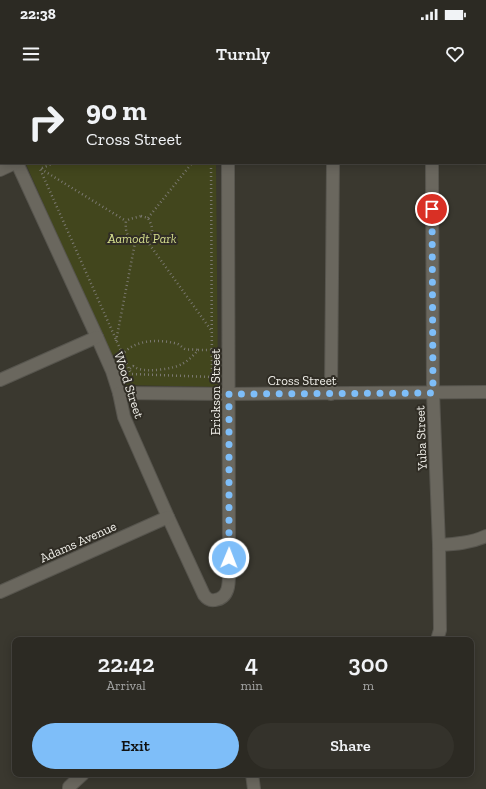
<!DOCTYPE html>
<html lang="en">
<head>
<meta charset="utf-8">
<style>
	body { margin:0; font-family:"Zilla Slab",serif; background:#34322b; color:#f1f3f6; height:100vh; display:flex; flex-direction:column; font-size:15px; white-space:nowrap }
	* { box-sizing:border-box; margin:0 }
	p { font-size:13px; color:#a6a7a6 }
	.icon { flex:none; width:22px; height:22px; fill:none; stroke:currentColor; stroke-width:2; stroke-linecap:round; stroke-linejoin:round }
	.map { position:relative; flex:1; overflow:hidden }
	.panel { position:absolute; left:12px; top:557px; width:462px; height:140px; display:flex; flex-direction:column; background:#2c2a23; border-radius:8px; box-shadow:0 2px 10px #0003,0 0 0 1px #484641 }
	.panel>* { flex:none }
	.hud { position:absolute; left:0px; top:0px; width:486px; height:84px; box-shadow:0 2px 10px #0003,0 0 0 1px #484641; background:#2c2a23; color:#f1f3f6; overflow:hidden }
	.pin { position:absolute; display:grid; place-items:center; width:34px; height:34px; color:#fff; margin:-17px; border:2px solid #fff; border-radius:50%; box-shadow:0 1px 4px #0007 }
	.me { position:absolute; width:44px; margin:-22px; rotate:1deg; stroke-linejoin:round; filter:drop-shadow(0 0 3px #0008) }
	.turn { display:flex; align-items:center; gap:14px; height:84px; padding:0 20px; font-size:18px }
	.turn .icon { width:52px; height:52px; stroke-width:2.5 }
	.turn b { display:block; font-size:28px; line-height:34px }
	.eta { display:flex; justify-content:space-evenly; align-items:center; height:68px; text-align:center }
	.eta b { font-size:24px; font-weight:600; line-height:28px }
	.cta { display:flex; gap:8px; margin-top:auto; padding:8px 20px }
	.cta a { flex:1; height:46px; border-radius:24px; background:#7ebef9; color:#111; font-size:16px; font-weight:600; line-height:46px; text-align:center }
	.cta a+a { background:#34322b; color:#f1f3f6 }
	.status { display:flex; justify-content:space-between; align-items:center; height:28px; padding:0 20px; background:#2c2a23; direction:ltr }
	.status svg { height:11px; fill:currentColor }
	header { display:flex; justify-content:space-between; align-items:center; height:52px; padding:0 20px; background:#2c2a23; font-size:18px; font-weight:600 }
	.map>svg:first-child { display:block }
	.green { fill:#42461d }
	.lines { fill:none; stroke-linecap:round; stroke-linejoin:round }
	.minor-casing { stroke:#57554e; stroke-width:14 }
	.path { stroke:#7b7971; stroke-width:2.5; stroke-dasharray:1 3; stroke-linecap:butt }
	.minor { stroke:#6a675e; stroke-width:12 }
	.route { stroke:#7ebef9; stroke-width:7; stroke-dasharray:0 12.6 }
	.labels { text-anchor:middle; dominant-baseline:central; stroke-width:4; stroke-linejoin:round; paint-order:stroke }
	.park-label { font-size:13px; font-style:italic; fill:#d5de8e; stroke:#302d25 }
	.street-label { font-size:13px; fill:#f1f0ea; stroke:#302d25 }
</style>
</head>
<body>
<div class="status"><b>22:38</b><svg viewBox="0 0 49 12"><path d="M0 12V9h3v3zM5 12V6h3v6zM10 12V3h3v9zM15 12V0h3v12zM26 1h20v11H26zM47 4h2v5h-2z"/></svg></div>
<header><svg class="icon" aria-label="menu" viewBox="0 0 24 24"><path d="M4 6h16M4 12h16M4 18h16"/></svg>Turnly<svg class="icon" aria-label="heart" viewBox="0 0 24 24"><path d="M12 20l-8-8c-3-5 5-10 8-4 3-6 11-1 8 4z"/></svg></header>
<div class="map">
<svg width="486" height="709" viewBox="0 0 486 709">
	<rect width="100%" height="100%" fill="#3a382f"/>
	<!-- green -->
	<polygon class="green" points="29,83 216,83 218,307 123,305 26,84"/>
	<g class="lines">
		<defs>
			<g id="minor">
				<polyline points="21,0 21,1"/>
				<polyline points="228,0 228,1"/>
				<polyline points="330,0 330,1"/>
				<polyline points="123,1 123,0"/>
				<polyline points="432,1 432,0"/>
				<polyline points="0,23 1,23"/>
				<polyline points="485,41 486,41"/>
				<polyline points="0,47 1,49"/>
				<path d="M17,83l80,174 15,34 7,22 5,24 44,100 36,78c3,4 6,6 11,5 15,-2 14,-18 14,-30l-1,-407"/>
				<polyline points="432,83 433,313 439,465 440,550 437,560"/>
				<polyline points="0,90 15,83"/>
				<polyline points="0,300 97,257"/>
				<polyline points="119,313 229,314 486,312"/>
				<polyline points="331,314 333,83"/>
				<path d="M439,465c16,-1 32,-2 47,-9"/>
				<polyline points="0,512 168,437"/>
				<polyline points="252,694 254,709"/>
				<polyline points="69,709 69,707 83,694"/>
			</g>
		</defs>
		<!-- minor casing -->
		<use href="#minor" class="minor-casing"/>
		<!-- path -->
		<g class="path">
			<polyline points="54,83 40,89 130,291 132,294 212,297 211,83"/>
			<polyline points="41,89 126,141"/>
			<path d="M141,136l7,2c5,9 6,15 -1,23l-12,2c-8,-6 -10,-12 -9,-22l4,-2z"/>
			<polyline points="148,138 192,83"/>
			<polyline points="147,161 211,250"/>
			<polyline points="116,261 135,163"/>
			<path d="M122,275c12,-15 34,-16 52,-12 5,0 7,4 11,6 4,1 9,0 13,1"/>
			<path d="M124,294l9,-8c2,1 3,2 6,3 9,3 35,0 43,-5 6,-3 12,-9 16,-14h14"/>
		</g>
		<!-- minor -->
		<use href="#minor" class="minor"/>
	</g>
	<g class="lines">
		<!-- route -->
		<polyline class="route" points="229,478 229,314 433,313 432,129"/>
	</g>
	<g class="labels">
		<!-- park labels -->
		<g class="park-label">
			<text x="142" y="158">Aamodt Park</text>
		</g>
		<!-- street labels -->
		<g class="street-label">
			<text x="302" y="300">Cross Street</text>
			<text transform="translate(129 305) rotate(72)">Wood Street</text>
			<text transform="translate(215 312) rotate(-90)">Erickson Street</text>
			<text transform="translate(421 358) rotate(-92)">Yuba Street</text>
			<text transform="translate(78 462) rotate(-24)">Adams Avenue</text>
		</g>
	</g>
</svg>
<div class="pin" style="left:432px;top:129px;background:#d93025"><svg class="icon" aria-label="arrive" viewBox="0 0 24 24"><path d="M6 21V4h12l-3 4 3 4H6"/></svg></div>
<svg class="me" style="left:229px;top:478px" viewBox="-20 -20 40 40"><circle r="17" fill="#7ebef9" stroke="#fff" stroke-width="3"/><path d="M0-11L8 9 0 5-8 9z" fill="#fff"/></svg>
<div class="hud">
<div class="turn"><svg class="icon" aria-label="right" viewBox="0 0 24 24"><path d="M7 20v-9h11M14 6l5 5-5 5"/></svg><div><b>90 m</b>Cross Street</div></div>
</div>
<section class="panel">
<div class="eta">
<div><b>22:42</b><p>Arrival</p></div>
<div><b>4</b><p>min</p></div>
<div><b>300</b><p>m</p></div>
</div>
<div class="cta"><a>Exit</a><a>Share</a></div>
</section>
</div>
</body>
</html>
